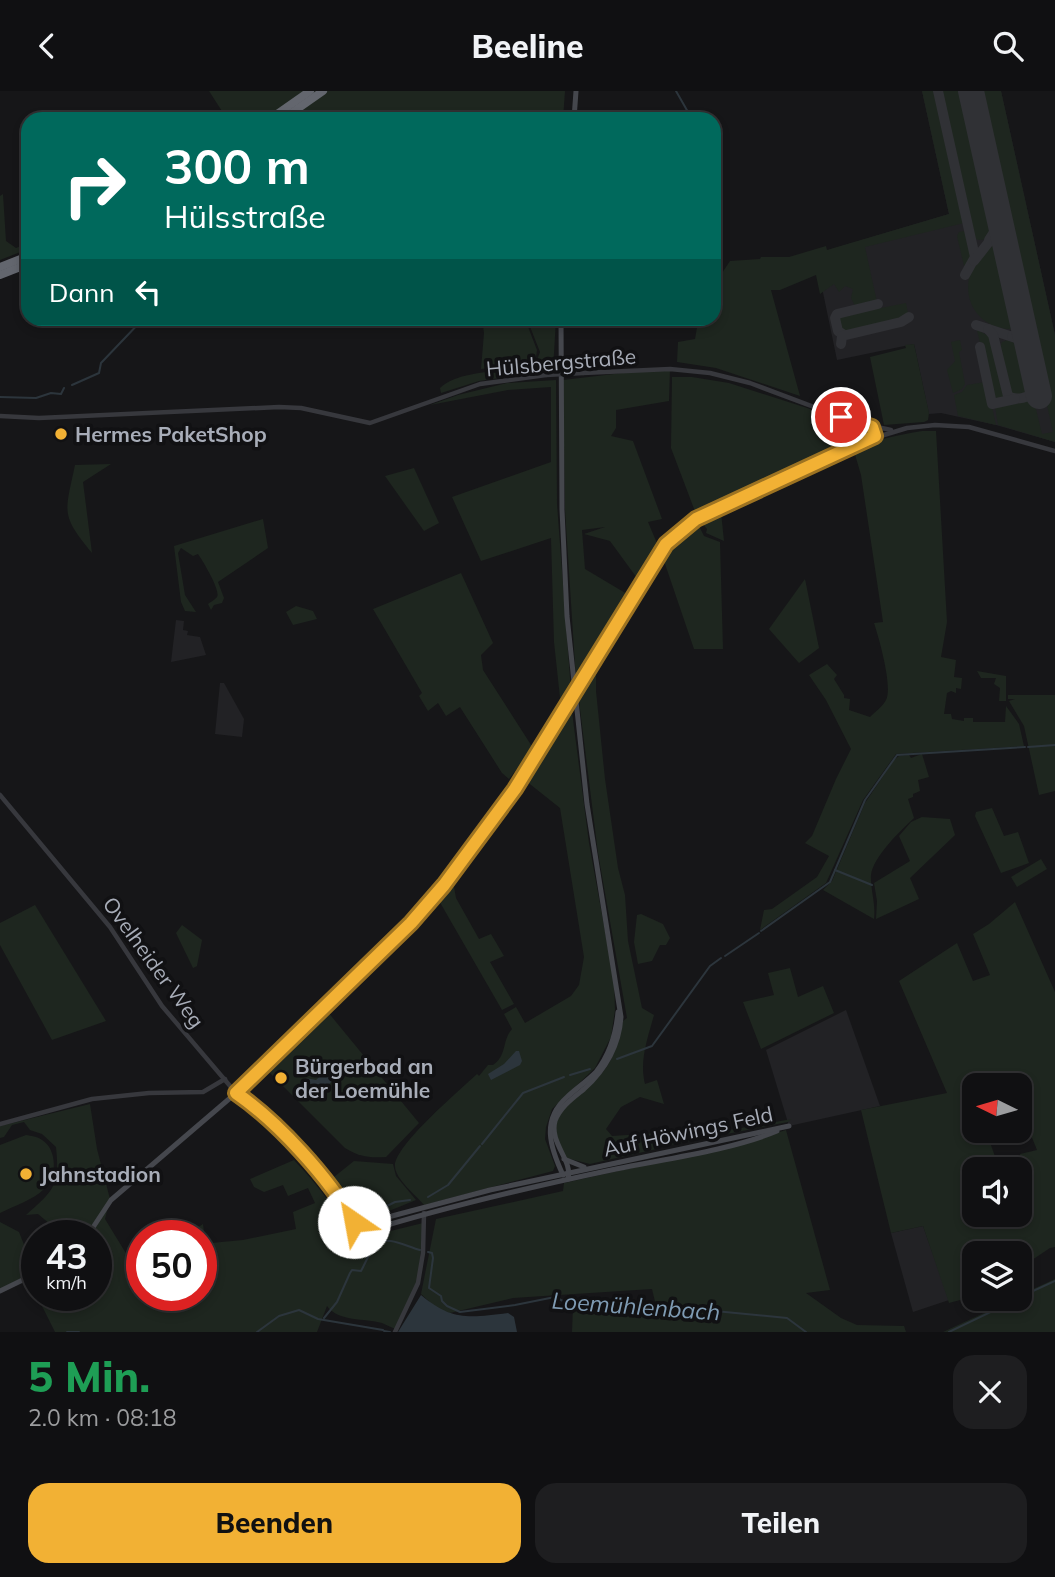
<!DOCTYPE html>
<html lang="de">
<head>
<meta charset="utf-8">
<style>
	body { margin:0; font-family:Mulish,sans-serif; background:#1e1e20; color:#f1f3f6; height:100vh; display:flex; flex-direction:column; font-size:26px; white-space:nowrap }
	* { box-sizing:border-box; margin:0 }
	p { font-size:23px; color:#9c9d9f }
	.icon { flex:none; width:38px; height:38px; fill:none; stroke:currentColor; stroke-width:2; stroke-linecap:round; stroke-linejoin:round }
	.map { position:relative; height:1241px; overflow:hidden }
	.details { display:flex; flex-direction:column; background:#101012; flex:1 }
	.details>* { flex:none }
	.banner { position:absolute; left:21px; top:21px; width:700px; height:214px; border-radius:21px; box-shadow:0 4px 10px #0003,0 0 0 2px #303032; background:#00695c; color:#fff; overflow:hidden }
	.needle { width:46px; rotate:275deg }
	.buttons { position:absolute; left:962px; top:982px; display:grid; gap:14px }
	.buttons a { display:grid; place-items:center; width:70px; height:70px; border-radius:14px; background:#101012; box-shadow:0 4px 10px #0003,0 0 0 2px #303032; font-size:35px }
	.speed { position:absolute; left:21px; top:1129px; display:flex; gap:14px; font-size:35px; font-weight:700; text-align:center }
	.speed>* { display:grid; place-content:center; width:91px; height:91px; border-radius:50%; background:#101012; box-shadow:0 4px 10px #0003,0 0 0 2px #303032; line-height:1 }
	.speed small { font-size:18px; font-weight:400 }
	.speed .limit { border:10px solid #d22; background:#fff; color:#111 }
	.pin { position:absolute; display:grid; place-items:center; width:60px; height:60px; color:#fff; margin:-30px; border:4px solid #fff; border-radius:50%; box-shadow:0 2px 7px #0007 }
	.me { position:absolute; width:77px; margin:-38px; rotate:327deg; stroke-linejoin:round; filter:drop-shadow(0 0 5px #0008) }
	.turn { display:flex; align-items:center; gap:24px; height:147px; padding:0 28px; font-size:32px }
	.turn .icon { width:91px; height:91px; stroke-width:2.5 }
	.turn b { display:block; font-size:49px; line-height:60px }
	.then { display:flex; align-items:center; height:66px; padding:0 28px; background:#0003; gap:14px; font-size:26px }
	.round { display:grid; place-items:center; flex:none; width:74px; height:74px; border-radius:21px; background:#1e1e20 }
	.summary { display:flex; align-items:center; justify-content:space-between; height:119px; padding:0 28px }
	h1 { font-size:42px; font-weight:800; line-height:52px; color:#1e9e55 }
	.button { display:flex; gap:14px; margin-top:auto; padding:14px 28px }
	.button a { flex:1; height:80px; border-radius:21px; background:#f2b134; color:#111; font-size:28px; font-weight:800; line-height:80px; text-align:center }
	.button a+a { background:#1e1e20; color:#f1f3f6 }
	header { display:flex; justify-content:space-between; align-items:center; height:91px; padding:0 28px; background:#101012; font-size:32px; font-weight:800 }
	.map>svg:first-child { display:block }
	.built { fill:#222225 }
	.green { fill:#1e261f; fill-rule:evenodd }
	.water { fill:#2c353c }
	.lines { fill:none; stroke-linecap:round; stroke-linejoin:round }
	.stream { stroke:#2c353c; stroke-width:2 }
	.taxiway { stroke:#303135; stroke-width:10 }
	.runway { stroke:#303135; stroke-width:26 }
	.tertiary { stroke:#37383d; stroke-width:4.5 }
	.secondary { stroke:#45474d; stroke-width:5 }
	.motorway { stroke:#63666e; stroke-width:8 }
	.tertiary-bridge { stroke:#37383d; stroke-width:4.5 }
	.route-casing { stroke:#9d7322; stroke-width:18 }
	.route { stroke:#f2b134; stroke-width:12 }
	.poi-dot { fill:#f2b134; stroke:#111113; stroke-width:2.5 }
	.labels { text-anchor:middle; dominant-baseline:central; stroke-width:7; stroke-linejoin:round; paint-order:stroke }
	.street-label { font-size:21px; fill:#a8adb8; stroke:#111113 }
	.poi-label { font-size:21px; font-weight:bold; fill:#a8adb8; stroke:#111113; text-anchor:start }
	.water-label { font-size:23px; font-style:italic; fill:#7f9bb3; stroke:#111113 }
</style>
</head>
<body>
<header><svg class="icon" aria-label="back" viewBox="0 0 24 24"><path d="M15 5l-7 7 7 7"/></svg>Beeline<svg class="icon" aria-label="search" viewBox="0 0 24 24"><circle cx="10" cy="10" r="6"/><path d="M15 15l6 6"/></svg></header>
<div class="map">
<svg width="1055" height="1241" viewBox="0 0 1055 1241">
	<rect width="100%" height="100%" fill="#161618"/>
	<!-- built -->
	<g class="built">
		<polygon points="922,0 1001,0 1055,244 1055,351 996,334 941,322 929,323 914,253 837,269 815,163 949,123"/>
		<polygon points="176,529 184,530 183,539 188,540 187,544 200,546 206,564 171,571"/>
		<polygon points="220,592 224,592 244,628 242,646 215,643"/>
		<polygon points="846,919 880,1015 789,1035 766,959"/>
		<polygon points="923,1135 949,1209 913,1221 891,1142"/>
	</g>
	<!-- green -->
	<g class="green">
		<polygon points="209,0 565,0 563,28 227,28"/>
		<polygon points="922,0 936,0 964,132 865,156 877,211 855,215 851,207 853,198 845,195 839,201 834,193 820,203 816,184 780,199 771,199 800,305 716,277 677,271 678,251 695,248 698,231 702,228 714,228 714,194 730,170 760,168 761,166 789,166 826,155 827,159 949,123"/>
		<path d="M941,0h24l30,133c-2,9 -9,19 -19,15l-3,-5z"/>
		<polygon points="977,0 1001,0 1055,244 1055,351 998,334 995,315 1033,306 1042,343 1053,341"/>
		<polygon points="3,103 6,150 16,157 28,152 28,158 0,169 0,105"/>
		<polygon points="964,140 968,145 973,167 965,179 957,145 959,141"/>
		<path d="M991,155l9,3 16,71 -6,9c-36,-1 -53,-38 -34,-67 5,-6 8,-12 15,-16z"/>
		<polygon points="906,212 908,222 902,227 844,241 839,237 837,228 841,224 878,215 881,217"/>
		<polygon points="482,228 525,228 537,259 536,266 528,271 481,278 484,242"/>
		<path d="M527,228h29l-3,51 -74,11 -38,12 -1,-5c21,-21 74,-13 97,-28l3,-8z"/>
		<polygon points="977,239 991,246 1004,306 1003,308 993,309"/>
		<polygon points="960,249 962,259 959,261 965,293 962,298 953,302 947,279 955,270 951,251"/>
		<polygon points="1008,249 1022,255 1030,293 1027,302 1017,305 1011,303 1007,298 999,260 1002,251"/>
		<polygon points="914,253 929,322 928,329 924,331 884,334 870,266 906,257 905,254"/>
		<polygon points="670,278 669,310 616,319 616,337 611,345 633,350 662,428 648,431 659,457 637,487 610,450 584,443 605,436 582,439 585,478 627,503 576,589 565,419 563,289 648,279"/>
		<polygon points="672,286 692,286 729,292 866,336 869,342 832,362 696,423 671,357"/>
		<polygon points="556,289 557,413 571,600 561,616 554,551 551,447 481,470 452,406 551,371 551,296 508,299 430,314 458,304 507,292"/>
		<polygon points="985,291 987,293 996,334 958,325 954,304 962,301 967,294"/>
		<path d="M922,340h14l11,191 -6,35 15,3 -2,17 8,1 -1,11 -5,-1v5l-5,-2 -4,2 -3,21h7l1,5 12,2v-3h9v4h32l1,-16 13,18 5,22 -128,8 -33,46 -37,83 -66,47 4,-20 8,-1 45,-32 12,-21 -24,-13 7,-7 24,-57 15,-30 -25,-49 -17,-25 18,-11 10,11 -3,4 10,16v3l6,1 -1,11 21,7c5,-5 13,-11 16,-17 7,-13 -7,-62 -12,-77l9,-1 -22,-147 -7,-24c21,-12 44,-16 68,-20z"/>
		<path d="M111,373l-28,18 9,71c-32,-39 -27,-40 -17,-88z"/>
		<polygon points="414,377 439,432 424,440 385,385"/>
		<polygon points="721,421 724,450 706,442 707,438 701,431"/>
		<path d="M263,428l5,29 -50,34 6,16 -2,5 -8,2 -3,5 -3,-6c0,0 9,-6 9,-7 4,-6 -14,-36 -19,-43l-5,2 -12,-8 -3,5 7,42 11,17 -11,-1 -4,-9 -7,-56z"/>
		<polygon points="698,433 704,445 720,451 723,558 694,558 662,464 678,447"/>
		<polygon points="461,482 493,552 481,564 483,579 533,657 509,688 502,682 460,616 446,625 438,612 428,620 419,605 422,602 373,518"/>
		<polygon points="805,488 819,557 799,572 769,538"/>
		<polygon points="296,515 313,520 317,528 293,534 286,521"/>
		<path d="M596,571v29l9,88 13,89 7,27 3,46 14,67 12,7c-6,22 -15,46 -9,69l12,-4 7,24 -24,-7 -19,10 -15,22 6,7 45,-3 4,15 -71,16 -24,-6c-3,-7 -7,-14 -9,-20 -9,-29 30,-48 45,-65 13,-15 16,-34 21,-52l4,-3 -29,-165 -20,-160z"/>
		<polygon points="977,580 1006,585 1006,610 999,610 1000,597 994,593 996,587 981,587"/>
		<polygon points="1008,604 1055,604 1055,700 1039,704 1024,635 1009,610 1015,608 1008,608"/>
		<path d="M571,613l18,139 25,138 1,29 -4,27 -16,31 -43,41 -6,18 -1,12 10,27 -2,5 -129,34c-8,-10 -29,-26 -29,-39 -1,-20 66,-77 82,-92l2,2 9,-11h5c14,-9 9,-25 19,-36l-8,-15 12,-7 9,16 46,-27 8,-11 5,-28 -24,-149 -34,-27z"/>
		<path d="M922,663l7,23 -11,3 2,11 -7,3v3l-5,2 6,19c-13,12 -41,39 -43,57 -1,13 5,29 3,44l-51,-29 9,-9 33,-78 29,-43 5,-4 10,-1 2,3z"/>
		<polygon points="992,717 1004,745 1018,741 1029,772 1001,782 975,725 976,721"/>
		<polygon points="922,726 950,728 955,744 910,787 919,808 876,828 877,810 874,792 910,770 899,745 911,731"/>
		<polygon points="1041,768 1047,778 1017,796 1011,786"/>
		<polygon points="449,794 454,796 456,807 479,848 491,843 504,865 490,871 514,913 502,919 438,808"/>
		<path d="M1015,811l40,90v255l-5,1 -30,20v-15h-45v43l-26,7 -26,-77 -32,7 -30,-123 86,-17 -48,-112 58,-38 16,38 17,-6 -17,-41 16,-10zM1009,990l2,4h9v23l17,42 -17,4 1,7 -23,4 -12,-34h-11v-46zM975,1078h45v46h-45z"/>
		<polygon points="35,814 106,930 52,949 0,854 0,832"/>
		<polygon points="641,823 663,833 670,847 666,854 660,854 652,870 638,873 634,851 637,824"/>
		<polygon points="182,834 202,849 197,875 193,877 176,842"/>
		<polygon points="790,877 798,906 823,895 834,922 761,958 743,911 774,904 768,882"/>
		<path d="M327,920l92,112 -33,34c-17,1 -26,0 -41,-9l-78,-78z"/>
		<path d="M90,1013l7,45 13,50 -5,20 22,36 15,-1v41h59v-60h-15l17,-11 2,15 6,4 32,-3 53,-11 -3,-17 22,-9 -7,-15 -20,8 -5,-11 -19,7 -10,-5 -4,-8 44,-19c26,28 41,46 56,81l73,-18 -5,59 -20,48c-6,-2 -11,-5 -16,-7 -17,-5 -44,-1 -55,-17l-10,26h-262l-28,-56 -27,13v-67l19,10 13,33h5v30h59v-60h-33l-25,-21 -12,1c28,-25 34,-29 30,-68l-14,-13 -12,-4 -6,-8 -12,3 -8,12 -4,1v-12z"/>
		<polygon points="792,1028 788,1031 665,1055 666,1050"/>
		<polygon points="786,1039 830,1199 806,1202 841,1227 857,1234 904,1235 906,1241 572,1241 573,1215 623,1215 657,1219 652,1198 513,1207 450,1222 437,1218 421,1203 436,1128 563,1100 564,1092 736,1054"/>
		<path d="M26,1044c5,1 11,1 16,5 15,9 16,37 2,49 -11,11 -30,17 -44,24v-68z"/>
		<polygon points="354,1070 393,1073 396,1085 416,1109 362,1131 346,1102 334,1086"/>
		<polygon points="1055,1188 1055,1241 943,1241 1014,1208 1020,1208 1020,1204"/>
	</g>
	<!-- water -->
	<g class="water">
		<polygon points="516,960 519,960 522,970 520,974 491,989 488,983 504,973"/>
		<polygon points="332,974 340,983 318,1003 306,987 316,989"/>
		<path d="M421,1204c31,26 48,23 87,18l6,4 3,15h-119z"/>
	</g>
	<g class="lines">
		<!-- stream -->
		<g class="stream">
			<polyline points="676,0 692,28"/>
			<polyline points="714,68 717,73"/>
			<polyline points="72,294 99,282 101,272 143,228"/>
			<polyline points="0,306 36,307 51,302 61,303 64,297"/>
			<polyline points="1028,656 1055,654"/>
			<polyline points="835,779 872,794"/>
			<polyline points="761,840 830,791 865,709 897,664 1025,656"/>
			<polyline points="725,865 759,842"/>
			<polyline points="617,968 652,955 710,875 721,867"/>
			<polyline points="570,984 590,978"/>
			<polyline points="482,1053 523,1002 564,986"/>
			<polyline points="428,1106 448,1094 480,1055"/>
			<polyline points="383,1117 395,1111 410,1109"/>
			<polyline points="428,1161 432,1162 433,1167 429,1197 441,1205 442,1210 447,1215 460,1221 515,1214 555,1206 571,1214 622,1211 787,1227 806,1241"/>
			<polyline points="1020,1206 1055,1190"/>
			<path d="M324,1227l13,-16 13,-29 2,-3 9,1c4,-7 10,-22 14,-26 12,-11 32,2 45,5"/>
			<polyline points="384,1240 390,1241"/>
			<polyline points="67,1241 79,1241"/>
			<polyline points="257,1241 279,1225 299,1219 318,1228 383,1239"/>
			<polyline points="949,1241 1018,1208"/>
		</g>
		<!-- taxiway -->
		<g class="taxiway">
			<polyline points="938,0 975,166 965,184"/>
			<polyline points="989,149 998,135 999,129"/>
			<polyline points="974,170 992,147 1000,147 1005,154"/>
			<polyline points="976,234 1022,249 1028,255"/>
			<path d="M988,238l5,6 15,61c8,5 22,2 28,-6v-8"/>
			<polyline points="844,244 838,240 835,227 837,223 878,213"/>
			<polyline points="1012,245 1020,243 1022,232"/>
			<polyline points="841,253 842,245 901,231 909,226"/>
			<polyline points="980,256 992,313 1015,308"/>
		</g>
		<!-- runway -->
		<polyline class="runway" points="971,0 1039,305"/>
		<!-- tertiary -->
		<g class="tertiary">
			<polyline points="583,282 670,278 710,282 750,292 854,331 891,339"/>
			<polyline points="0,325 39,327 279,316 301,317 370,332 480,293 546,284"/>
			<polyline points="593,569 658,463 674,444 697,427 861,351 907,337 935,334 969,336 1055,360"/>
			<polyline points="0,704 110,836 162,915 236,1002 424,818 511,704 562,621"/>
			<polyline points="0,1033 92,1008 149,1002 203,1001 225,988"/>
			<polyline points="395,1241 418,1192 423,1162 424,1122"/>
		</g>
		<!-- secondary -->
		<g class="secondary">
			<polyline points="574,28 576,0"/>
			<path d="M561,228l1,191 5,106 20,188 34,213c-2,29 -15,52 -37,72 -11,9 -24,18 -29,32 -6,22 18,39 13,58"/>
			<polyline points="564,1068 584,1076"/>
			<path d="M563,1084c-13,-28 -22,-55 4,-78 10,-9 20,-16 29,-25 14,-18 20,-38 22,-60"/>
			<path d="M344,1117l7,22 10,3c84,-26 169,-46 255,-64 49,-10 116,-19 161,-38"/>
			<path d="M88,1144l23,-35 125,-107c36,24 67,60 94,93 9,12 16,30 28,39l132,-35 299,-64"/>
			<polyline points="0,1200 37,1182"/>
		</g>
		<!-- motorway -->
		<g class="motorway">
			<polyline points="270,28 310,0"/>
			<polyline points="283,28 323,0"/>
			<polyline points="0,176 28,165"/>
			<polyline points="0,184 28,173"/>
		</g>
		<!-- tertiary-bridge -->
		<g class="tertiary-bridge">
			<polyline points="546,284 583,282"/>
			<polyline points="562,621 593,569"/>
		</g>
	</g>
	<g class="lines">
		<defs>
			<path id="route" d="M354,1131c-25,-44 -76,-100 -118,-129l175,-170 33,-38 71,-96 151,-245 30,-25 179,-83 -3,-9 -31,-10"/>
		</defs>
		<!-- route casing -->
		<use href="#route" class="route-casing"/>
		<!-- route -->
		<use href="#route" class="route"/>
	</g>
	<!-- markers -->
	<g class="poi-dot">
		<circle cx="61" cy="343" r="7"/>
		<circle cx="281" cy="987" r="7"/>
		<circle cx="26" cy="1083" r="7"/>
	</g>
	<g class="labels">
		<!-- street labels -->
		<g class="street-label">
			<text transform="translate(561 271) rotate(-5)">Hülsbergstraße</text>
			<text transform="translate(154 871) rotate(54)">Ovelheider Weg</text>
			<text transform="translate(688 1040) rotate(-12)">Auf Höwings Feld</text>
		</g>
		<!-- poi labels -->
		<g class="poi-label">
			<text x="75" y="343">Hermes PaketShop</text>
			<text x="295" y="975">Bürgerbad an<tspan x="295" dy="24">der Loemühle</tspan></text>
			<text x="40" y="1083">Jahnstadion</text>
		</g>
		<!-- water labels -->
		<g class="water-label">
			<text transform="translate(636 1215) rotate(4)">Loemühlenbach</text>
		</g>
	</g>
</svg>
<div class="buttons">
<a><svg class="needle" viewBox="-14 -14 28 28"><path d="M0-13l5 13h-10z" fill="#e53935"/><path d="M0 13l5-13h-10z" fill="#9c9d9f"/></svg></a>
<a><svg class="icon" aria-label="sound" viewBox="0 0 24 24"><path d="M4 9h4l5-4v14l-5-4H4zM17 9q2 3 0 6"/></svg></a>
<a><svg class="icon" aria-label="layers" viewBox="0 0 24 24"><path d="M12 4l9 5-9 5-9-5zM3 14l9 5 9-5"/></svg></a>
</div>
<div class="speed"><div>43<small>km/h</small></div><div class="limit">50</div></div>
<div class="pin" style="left:841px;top:326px;background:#d93025"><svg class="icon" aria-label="arrive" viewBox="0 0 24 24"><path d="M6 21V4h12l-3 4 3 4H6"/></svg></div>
<svg class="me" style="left:354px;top:1131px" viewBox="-20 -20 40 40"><circle r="19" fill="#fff"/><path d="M0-13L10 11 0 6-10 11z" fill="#f2b134"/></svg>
<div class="banner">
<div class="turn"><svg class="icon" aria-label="right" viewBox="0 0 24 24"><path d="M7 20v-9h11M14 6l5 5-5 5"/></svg><div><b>300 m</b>Hülsstraße</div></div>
<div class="then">Dann<svg class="icon" aria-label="left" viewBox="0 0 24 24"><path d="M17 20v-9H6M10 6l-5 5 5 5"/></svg></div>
</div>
</div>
<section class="details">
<div class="summary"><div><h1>5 Min.</h1><p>2.0 km · 08:18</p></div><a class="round"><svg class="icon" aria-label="close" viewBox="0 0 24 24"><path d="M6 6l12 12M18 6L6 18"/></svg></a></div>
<div class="button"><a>Beenden</a><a>Teilen</a></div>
</section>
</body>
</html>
